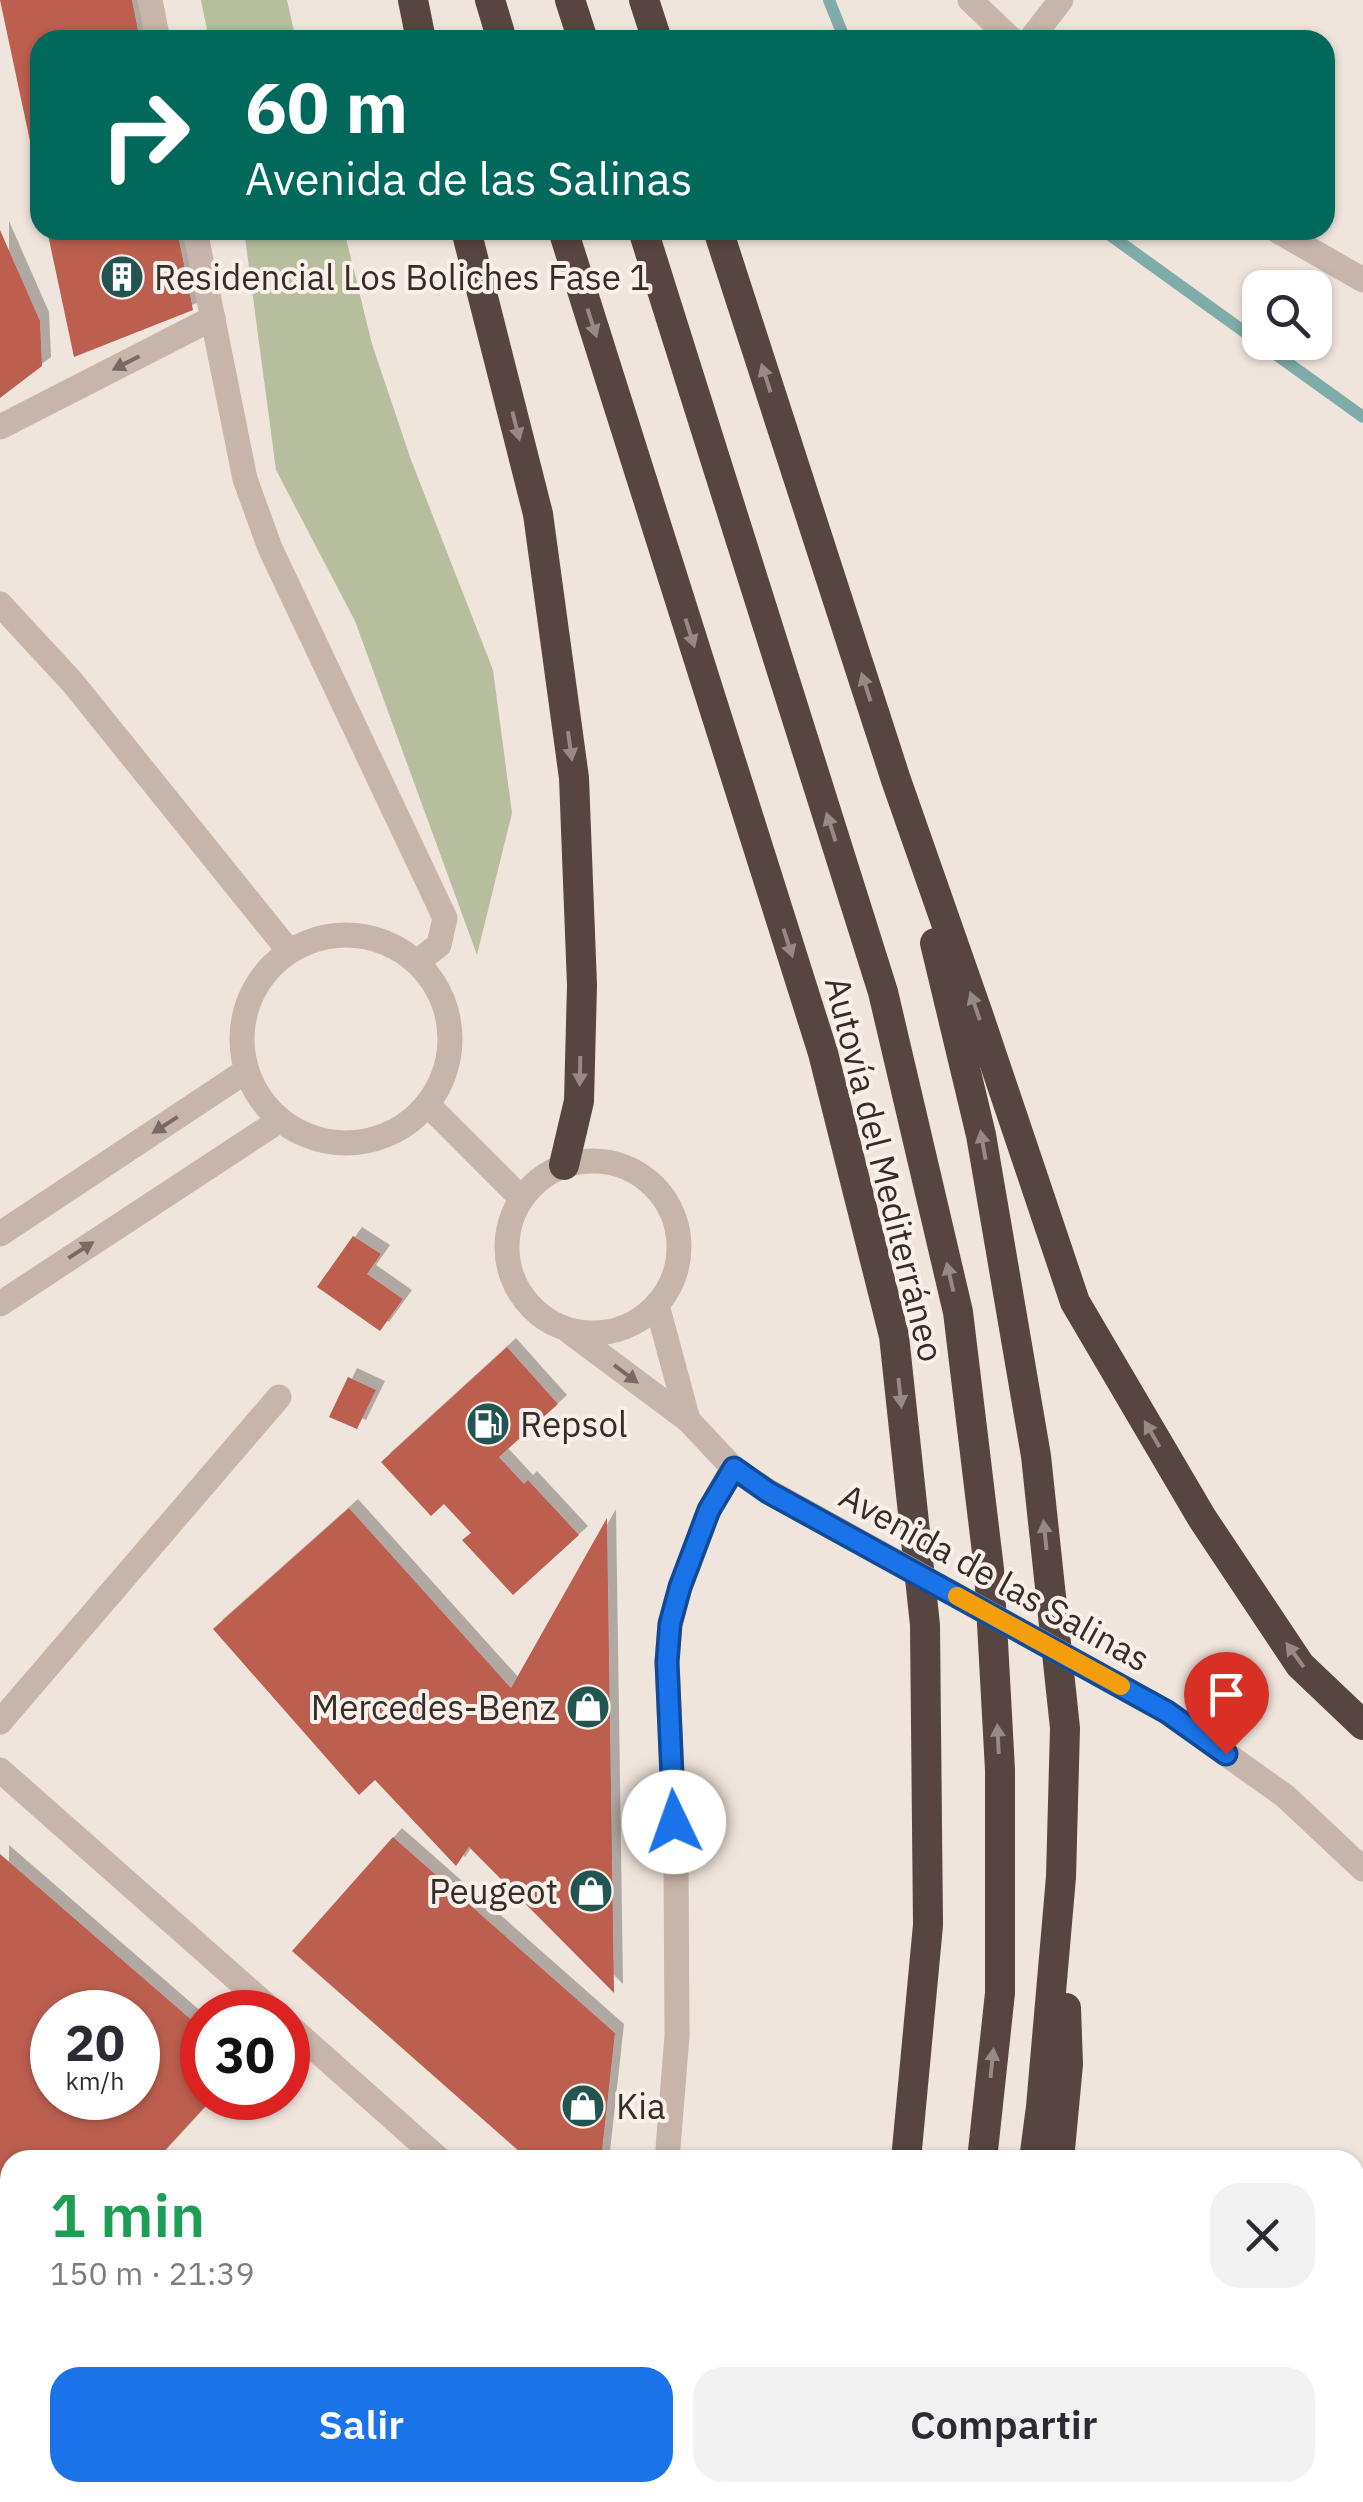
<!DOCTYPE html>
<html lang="es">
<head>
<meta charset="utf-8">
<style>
	body { margin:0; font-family:"IBM Plex Sans",sans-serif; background:#f2f2f3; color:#2b2b33; height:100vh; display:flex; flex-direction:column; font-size:38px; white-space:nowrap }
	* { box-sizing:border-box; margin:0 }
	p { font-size:32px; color:#7c7c81 }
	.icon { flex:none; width:55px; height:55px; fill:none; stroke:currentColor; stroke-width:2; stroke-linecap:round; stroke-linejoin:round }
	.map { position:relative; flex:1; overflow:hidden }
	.sheet { position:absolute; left:0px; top:2150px; width:1365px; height:352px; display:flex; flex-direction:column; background:#fff; border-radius:30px 30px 0 0; box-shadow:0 2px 8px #0004 }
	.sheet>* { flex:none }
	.top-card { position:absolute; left:30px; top:30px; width:1305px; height:210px; border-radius:30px; box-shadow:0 2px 8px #0004; background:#00695c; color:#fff; overflow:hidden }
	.buttons { position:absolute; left:1242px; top:270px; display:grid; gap:20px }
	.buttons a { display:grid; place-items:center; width:90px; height:90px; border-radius:20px; background:#fff; box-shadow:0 2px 8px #0004; font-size:50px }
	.speed { position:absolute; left:30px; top:1990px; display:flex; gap:20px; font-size:50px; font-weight:700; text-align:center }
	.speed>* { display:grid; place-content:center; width:130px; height:130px; border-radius:50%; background:#fff; box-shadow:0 2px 8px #0004; line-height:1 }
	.speed small { font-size:25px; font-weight:400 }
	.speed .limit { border:15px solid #d22; background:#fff; color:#111 }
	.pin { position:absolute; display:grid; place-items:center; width:85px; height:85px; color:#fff; margin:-102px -42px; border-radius:50% 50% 50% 0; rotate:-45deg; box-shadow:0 0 10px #0007 }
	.pin .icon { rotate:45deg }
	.me { position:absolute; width:110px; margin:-55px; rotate:357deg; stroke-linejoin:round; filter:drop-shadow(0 0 8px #0008) }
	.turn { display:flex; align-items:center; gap:35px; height:210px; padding:0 50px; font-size:45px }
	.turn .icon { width:130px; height:130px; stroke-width:2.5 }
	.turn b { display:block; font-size:70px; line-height:85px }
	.round { display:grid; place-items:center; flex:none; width:105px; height:105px; border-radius:30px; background:#f2f2f3 }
	.overview { display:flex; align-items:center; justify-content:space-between; height:170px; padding:0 50px }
	h1 { font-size:60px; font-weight:600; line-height:75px; color:#1e9e55 }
	.action { display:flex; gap:20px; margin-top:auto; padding:20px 50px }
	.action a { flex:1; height:115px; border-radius:30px; background:#1a73e8; color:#fff; font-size:40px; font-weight:600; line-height:115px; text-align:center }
	.action a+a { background:#f2f2f3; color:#2b2b33 }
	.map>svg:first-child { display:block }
	.green { fill:#b7be9e }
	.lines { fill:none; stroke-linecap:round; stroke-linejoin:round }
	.stream { stroke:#7faba8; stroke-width:12 }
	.building { fill:#bc5e50; fill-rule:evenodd; filter:url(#shadow) }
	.minor { stroke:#c7b4aa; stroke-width:25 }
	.highway { stroke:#564541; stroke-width:30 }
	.minor-bridge { stroke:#c7b4aa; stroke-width:25 }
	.oneway { fill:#978984 }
	.oneway2 { fill:#776963 }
	.route-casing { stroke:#114b97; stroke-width:25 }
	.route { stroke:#1a73e8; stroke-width:18 }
	.slow { stroke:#f59e0b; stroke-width:18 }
	.labels { text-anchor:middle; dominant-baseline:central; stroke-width:8; stroke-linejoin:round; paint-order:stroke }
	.poi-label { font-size:35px; fill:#362c29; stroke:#f8f0e9; text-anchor:start }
	.street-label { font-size:35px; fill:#362c29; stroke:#f8f0e9 }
</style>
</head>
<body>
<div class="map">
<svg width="1363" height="2502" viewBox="0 0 1363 2502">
	<defs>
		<filter id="shadow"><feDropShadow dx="9" dy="-9" stdDeviation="0" flood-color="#0004"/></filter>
	</defs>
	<rect width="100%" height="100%" fill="#f0e5dd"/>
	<!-- green -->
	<g class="green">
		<polygon points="201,0 287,0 296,40 209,40"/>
		<polygon points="244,230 344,230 372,344 411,460 493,670 512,813 477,955 355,621 276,470"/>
	</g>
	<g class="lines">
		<!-- stream -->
		<g class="stream">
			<polyline points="829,0 845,40"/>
			<polyline points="1103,230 1363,417"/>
		</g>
	</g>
	<!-- building -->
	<g class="building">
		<polygon points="0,0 132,0 140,40 40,40 40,188"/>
		<polygon points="0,230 40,321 42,366 0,398"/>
		<polygon points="47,230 177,230 193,310 74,357"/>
		<polygon points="353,1236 381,1254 367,1274 403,1299 380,1331 317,1287"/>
		<polygon points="507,1347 558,1404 499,1457 524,1484 528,1480 579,1535 513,1595 462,1540 471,1533 444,1504 431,1516 381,1462"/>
		<polygon points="348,1377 376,1390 357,1429 329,1417"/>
		<polygon points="349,1508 511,1688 607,1518 614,1993 469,1847 456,1866 375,1780 359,1795 213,1629"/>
		<polygon points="393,1837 615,2033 601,2160 529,2160 292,1951"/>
		<path d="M0,1854l202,175v69h11l-57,62h-146v78l-10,-8zM52,2012h86v86h-86z"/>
		<polygon points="296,2492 426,2492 418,2502 307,2502"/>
	</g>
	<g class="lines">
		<!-- minor -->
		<g class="minor">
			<polyline points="150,0 158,40"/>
			<polyline points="970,0 1012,40"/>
			<polyline points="1030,40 1061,0"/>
			<polyline points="195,230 245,479 270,548 445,918 439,945 417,962"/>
			<polyline points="1276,230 1363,280"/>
			<polyline points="0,427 213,318"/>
			<polyline points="0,604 73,683 289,951"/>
			<circle cx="346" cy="1039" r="104"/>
			<polyline points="427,1104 521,1198"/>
			<circle cx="593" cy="1247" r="86"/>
			<polyline points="0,1234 246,1071"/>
			<polyline points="0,1304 280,1120"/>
			<polyline points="657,1305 688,1420"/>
			<polyline points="570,1332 688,1420 733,1468 768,1491"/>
			<polyline points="1167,1712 1285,1796 1363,1869"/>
			<polyline points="0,1722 279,1397"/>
			<polyline points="0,1770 274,2012"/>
			<polyline points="288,2025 440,2160"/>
			<polyline points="667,2160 677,2036 676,1862 667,1662 670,1624 680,1587 709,1510 733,1468"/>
			<polyline points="0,2315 10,2324"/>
			<polyline points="198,2492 209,2502"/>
			<polyline points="567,2502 572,2492"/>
		</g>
		<!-- highway -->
		<g class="highway">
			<polyline points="413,0 421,40"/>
			<polyline points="490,0 502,40"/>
			<polyline points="570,0 583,40"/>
			<polyline points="644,0 657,40"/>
			<polyline points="466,230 538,514 574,778 582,985 579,1101 564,1165"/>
			<polyline points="563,230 823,1053 894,1336 925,1625 928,1925 906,2160"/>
			<polyline points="643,230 883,992 958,1312 989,1569 1000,1770 1000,1993 982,2160"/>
			<polyline points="718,230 896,780 979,1017 1075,1302 1202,1518 1300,1665 1363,1725"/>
			<polyline points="935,943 981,1135 1036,1456 1065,1728 1061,1877 1041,2107 1034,2160"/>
			<polyline points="1059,2160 1068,2064 1066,2008"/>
			<polyline points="1206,2492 1226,2502"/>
			<polyline points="845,2502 848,2492"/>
			<polyline points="916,2502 919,2492"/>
			<polyline points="976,2502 978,2492"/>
		</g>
		<!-- minor-bridge -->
		<polyline class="minor-bridge" points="768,1491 1167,1712"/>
	</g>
	<!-- one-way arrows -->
	<defs><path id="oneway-solid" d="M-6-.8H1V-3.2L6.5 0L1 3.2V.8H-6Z" transform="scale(2.5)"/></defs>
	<g class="oneway">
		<use href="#oneway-solid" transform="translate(592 323) rotate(72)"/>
		<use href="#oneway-solid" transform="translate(766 378) rotate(-108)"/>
		<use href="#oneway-solid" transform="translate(516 426) rotate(76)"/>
		<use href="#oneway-solid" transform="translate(690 633) rotate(72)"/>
		<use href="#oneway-solid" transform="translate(866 687) rotate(-108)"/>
		<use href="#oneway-solid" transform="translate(570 746) rotate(82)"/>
		<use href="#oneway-solid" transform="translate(831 827) rotate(-108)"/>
		<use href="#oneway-solid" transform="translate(788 943) rotate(72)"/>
		<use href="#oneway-solid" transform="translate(975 1006) rotate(-109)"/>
		<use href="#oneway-solid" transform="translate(580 1071) rotate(91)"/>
		<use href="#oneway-solid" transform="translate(983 1145) rotate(-100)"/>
		<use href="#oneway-solid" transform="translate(950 1277) rotate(-103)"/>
		<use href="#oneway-solid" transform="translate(900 1393) rotate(84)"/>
		<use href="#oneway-solid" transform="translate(1152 1434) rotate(-120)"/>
		<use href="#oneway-solid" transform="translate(1045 1535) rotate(-96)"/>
		<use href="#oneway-solid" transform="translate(1295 1655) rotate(-126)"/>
		<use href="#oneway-solid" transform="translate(998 1739) rotate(-93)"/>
		<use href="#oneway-solid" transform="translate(992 2063) rotate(-84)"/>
	</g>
	<g class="oneway2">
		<use href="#oneway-solid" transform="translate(126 363) rotate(153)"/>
		<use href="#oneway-solid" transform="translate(165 1125) rotate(147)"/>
		<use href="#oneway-solid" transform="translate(81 1250) rotate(-33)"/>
		<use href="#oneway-solid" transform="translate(626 1374) rotate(37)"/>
	</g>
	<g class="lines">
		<defs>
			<polyline id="route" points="674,1822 667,1662 670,1624 680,1587 709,1510 734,1468 768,1492 1167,1712 1226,1754"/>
		</defs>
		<!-- route casing -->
		<use href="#route" class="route-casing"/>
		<!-- route -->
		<use href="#route" class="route"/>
		<!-- slow -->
		<polyline class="slow" points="957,1596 1121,1686"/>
	</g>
	<!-- icons -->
	<defs>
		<symbol id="building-disc" viewBox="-11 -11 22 22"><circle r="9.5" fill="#225452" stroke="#f8f0e9"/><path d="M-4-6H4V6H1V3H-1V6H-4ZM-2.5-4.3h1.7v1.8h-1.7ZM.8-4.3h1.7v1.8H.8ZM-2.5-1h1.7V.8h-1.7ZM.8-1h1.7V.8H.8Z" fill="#fff"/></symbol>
		<symbol id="fuel-disc" viewBox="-11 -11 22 22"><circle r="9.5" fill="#225452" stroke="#f8f0e9"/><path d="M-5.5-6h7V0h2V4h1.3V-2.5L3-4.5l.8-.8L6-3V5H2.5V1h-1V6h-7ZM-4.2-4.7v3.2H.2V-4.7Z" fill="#fff"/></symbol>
		<symbol id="shop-disc" viewBox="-11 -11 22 22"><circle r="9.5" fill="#225452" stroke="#f8f0e9"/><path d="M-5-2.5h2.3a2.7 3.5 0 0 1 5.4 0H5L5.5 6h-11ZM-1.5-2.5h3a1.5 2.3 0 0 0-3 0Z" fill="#fff"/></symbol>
	</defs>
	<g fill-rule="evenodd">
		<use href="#building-disc" x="97" y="252" width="50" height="50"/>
		<use href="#fuel-disc" x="463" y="1399" width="50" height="50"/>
		<use href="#shop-disc" x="563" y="1682" width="50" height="50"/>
		<use href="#shop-disc" x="566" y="1866" width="50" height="50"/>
		<use href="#shop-disc" x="558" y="2081" width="50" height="50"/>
	</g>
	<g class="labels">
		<!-- poi labels -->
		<g class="poi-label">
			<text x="154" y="277">Residencial Los Boliches Fase 1</text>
			<text x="520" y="1424">Repsol</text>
			<text x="556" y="1707" text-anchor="end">Mercedes-Benz</text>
			<text x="558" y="1891" text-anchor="end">Peugeot</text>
			<text x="616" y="2106">Kia</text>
		</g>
		<!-- street labels -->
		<g class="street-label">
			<text transform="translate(885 1169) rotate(76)">Autovía del Mediterráneo</text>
			<text transform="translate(995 1577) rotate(29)">Avenida de las Salinas</text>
		</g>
	</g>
</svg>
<div class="buttons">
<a><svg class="icon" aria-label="search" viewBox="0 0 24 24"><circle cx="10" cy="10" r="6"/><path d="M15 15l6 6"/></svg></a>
</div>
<div class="speed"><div>20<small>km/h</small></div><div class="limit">30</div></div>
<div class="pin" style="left:1226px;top:1754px;background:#d93025"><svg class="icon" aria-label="arrive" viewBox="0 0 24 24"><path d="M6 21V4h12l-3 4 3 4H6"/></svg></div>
<svg class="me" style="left:674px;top:1822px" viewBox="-20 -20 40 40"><circle r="19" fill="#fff"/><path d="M0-13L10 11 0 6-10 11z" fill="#1a73e8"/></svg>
<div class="top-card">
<div class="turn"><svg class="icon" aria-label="right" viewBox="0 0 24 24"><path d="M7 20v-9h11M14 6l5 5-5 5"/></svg><div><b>60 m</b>Avenida de las Salinas</div></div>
</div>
<section class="sheet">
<div class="overview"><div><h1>1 min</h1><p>150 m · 21:39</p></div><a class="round"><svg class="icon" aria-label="close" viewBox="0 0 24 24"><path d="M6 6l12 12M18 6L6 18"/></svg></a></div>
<div class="action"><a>Salir</a><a>Compartir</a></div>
</section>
</div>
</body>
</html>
